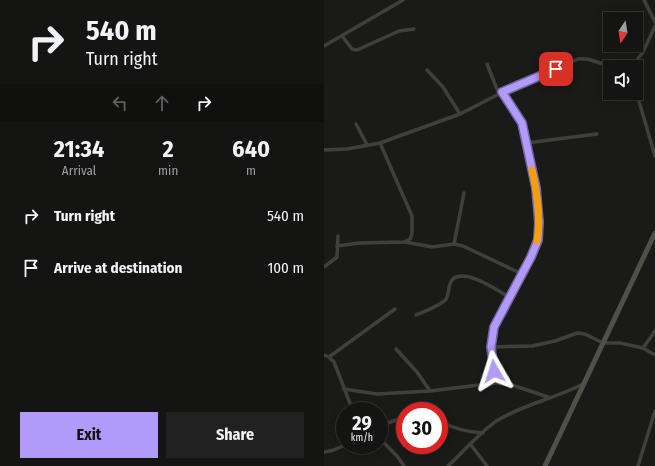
<!DOCTYPE html>
<html lang="en">
<head>
<meta charset="utf-8">
<style>
	body { margin:0; font-family:"Fira Sans Condensed",sans-serif; background:#212121; color:#f1f3f6; height:100vh; display:flex; flex-direction:column; font-size:15px; white-space:nowrap }
	* { box-sizing:border-box; margin:0 }
	p { font-size:13px; color:#9d9ea0 }
	.icon { flex:none; width:22px; height:22px; fill:none; stroke:currentColor; stroke-width:2; stroke-linecap:round; stroke-linejoin:round }
	.map { position:relative; flex:1; overflow:hidden }
	.sheet { display:flex; flex-direction:column; background:#141413; width:324px }
	.sheet>* { flex:none }
	.guide { background:#141413; color:#f1f3f6; overflow:hidden }
	.needle { width:26px; rotate:192deg }
	.fabs { position:absolute; left:279px; top:12px; display:grid; gap:8px }
	.fabs a { display:grid; place-items:center; width:40px; height:40px; border-radius:0px; background:#141413; box-shadow:0 2px 10px #0003,0 0 0 1px #333; font-size:20px }
	.speed { position:absolute; left:12px; top:402px; display:flex; gap:8px; font-size:20px; font-weight:700; text-align:center }
	.speed>* { display:grid; place-content:center; width:52px; height:52px; border-radius:50%; background:#141413; box-shadow:0 2px 10px #0003,0 0 0 1px #333; line-height:1 }
	.speed small { font-size:10px; font-weight:400 }
	.speed .limit { border:6px solid #d22; background:#fff; color:#111 }
	.pin { position:absolute; display:grid; place-items:center; width:34px; height:34px; color:#fff; margin:-17px; border-radius:8px; box-shadow:0 2px 6px #0006 }
	.me { position:absolute; width:44px; margin:-22px; rotate:354deg; stroke-linejoin:round; filter:drop-shadow(0 0 3px #0008) }
	.turn { display:flex; align-items:center; gap:14px; height:84px; padding:0 20px; font-size:18px }
	.turn .icon { width:52px; height:52px; stroke-width:2.5 }
	.turn b { display:block; font-size:28px; line-height:34px }
	.lanes { display:flex; align-items:center; height:38px; padding:0 20px; background:#0003; justify-content:center; gap:20px; direction:ltr }
	.lanes .off { opacity:.35 }
	.eta { display:flex; justify-content:space-evenly; align-items:center; height:68px; text-align:center }
	.eta b { font-size:24px; font-weight:700; line-height:28px }
	.cta { display:flex; gap:8px; margin-top:auto; padding:8px 20px }
	.cta a { flex:1; height:46px; border-radius:0px; background:#b19afa; color:#111; font-size:16px; font-weight:700; line-height:46px; text-align:center }
	.cta a+a { background:#212121; color:#f1f3f6 }
	ul { padding:0; list-style:none }
	li { display:flex; align-items:center; gap:12px; height:52px; padding:0 20px }
	li div { flex:1 }
	li b { display:block; font-size:15px }
	li em { font-style:normal }
	main { display:flex; flex:1; min-height:0 }
	.map>svg:first-child { display:block }
	.lines { fill:none; stroke-linecap:round; stroke-linejoin:round }
	.minor { stroke:#3e4139; stroke-width:3.5 }
	.secondary { stroke:#4e5147; stroke-width:5 }
	.route-casing { stroke:#7364a2; stroke-width:10 }
	.route { stroke:#b19afa; stroke-width:7 }
	.slow { stroke:#f59e0b; stroke-width:7 }
</style>
</head>
<body>
<main>
<section class="sheet">
<div class="guide">
<div class="turn"><svg class="icon" aria-label="right" viewBox="0 0 24 24"><path d="M7 20v-9h11M14 6l5 5-5 5"/></svg><div><b>540 m</b>Turn right</div></div>
<div class="lanes"><svg class="icon off" aria-label="left" viewBox="0 0 24 24"><path d="M17 20v-9H6M10 6l-5 5 5 5"/></svg><svg class="icon off" aria-label="ahead" viewBox="0 0 24 24"><path d="M12 20V5M6 11l6-6 6 6"/></svg><svg class="icon" aria-label="right" viewBox="0 0 24 24"><path d="M7 20v-9h11M14 6l5 5-5 5"/></svg></div>
</div>
<div class="eta">
<div><b>21:34</b><p>Arrival</p></div>
<div><b>2</b><p>min</p></div>
<div><b>640</b><p>m</p></div>
</div>
<ul>
<li><svg class="icon" aria-label="right" viewBox="0 0 24 24"><path d="M7 20v-9h11M14 6l5 5-5 5"/></svg><div><b>Turn right</b></div><em>540 m</em></li>
<li><svg class="icon" aria-label="arrive" viewBox="0 0 24 24"><path d="M6 21V4h12l-3 4 3 4H6"/></svg><div><b>Arrive at destination</b></div><em>100 m</em></li>
</ul>
<div class="cta"><a>Exit</a><a>Share</a></div>
</section>
<div class="map">
<svg width="331" height="466" viewBox="0 0 331 466">
	<rect width="100%" height="100%" fill="#1a1b19"/>
	<g class="lines">
		<!-- minor -->
		<g class="minor">
			<polyline points="320,0 331,22"/>
			<polyline points="18,36 28,49 33,50 75,31 90,29"/>
			<polyline points="0,46 79,0"/>
			<polyline points="163,64 175,94"/>
			<polyline points="308,67 319,52 331,26"/>
			<polyline points="103,70 119,87 136,114"/>
			<polyline points="312,91 331,156"/>
			<polyline points="32,124 43,145"/>
			<polyline points="202,143 273,134"/>
			<polyline points="0,150 23,149 56,143 136,114 179,92 254,59 263,59 289,67"/>
			<polyline points="81,242 108,247 130,244 139,246 198,274"/>
			<polyline points="130,244 140,193"/>
			<polyline points="13,246 35,243 80,242 86,239 88,234 88,216 56,143"/>
			<polyline points="0,267 13,257 14,236"/>
			<path d="M92,315c7,-3 26,-10 30,-16 4,-6 1,-14 7,-20 12,-11 44,11 56,18"/>
			<polyline points="167,347 208,346 231,341 253,333 261,334 279,343 296,343 319,348 331,355"/>
			<polyline points="319,348 331,331"/>
			<polyline points="72,349 93,372 106,391"/>
			<polyline points="0,355 5,357 10,362 29,411"/>
			<polyline points="5,357 71,309"/>
			<polyline points="171,383 167,347 169,327 207,257 214,240 215,222 212,188 198,123 179,92"/>
			<polyline points="20,389 53,394 106,391 171,383 188,385 224,397"/>
			<path d="M115,421c15,8 28,11 44,12"/>
			<polyline points="55,426 81,417"/>
			<polyline points="55,438 73,456 80,466"/>
			<polyline points="147,445 163,466"/>
			<polyline points="0,452 10,450 21,445"/>
			<path d="M124,466c15,-14 34,-36 50,-46 27,-16 58,-22 85,-36"/>
			<polyline points="314,466 331,411"/>
		</g>
		<!-- secondary -->
		<polyline class="secondary" points="221,466 331,233"/>
	</g>
	<g class="lines">
		<defs>
			<polyline id="route" points="170,371 167,347 170,327 207,257 214,240 215,222 212,188 198,123 178,92 232,69"/>
		</defs>
		<!-- route casing -->
		<use href="#route" class="route-casing"/>
		<!-- route -->
		<use href="#route" class="route"/>
		<!-- slow -->
		<path class="slow" d="M208,170c5,23 9,47 5,71"/>
	</g>
</svg>
<div class="fabs">
<a><svg class="needle" viewBox="-14 -14 28 28"><path d="M0-13l5 13h-10z" fill="#e53935"/><path d="M0 13l5-13h-10z" fill="#9d9ea0"/></svg></a>
<a><svg class="icon" aria-label="sound" viewBox="0 0 24 24"><path d="M4 9h4l5-4v14l-5-4H4zM17 9q2 3 0 6"/></svg></a>
</div>
<div class="speed"><div>29<small>km/h</small></div><div class="limit">30</div></div>
<div class="pin" style="left:232px;top:69px;background:#d93025"><svg class="icon" aria-label="arrive" viewBox="0 0 24 24"><path d="M6 21V4h12l-3 4 3 4H6"/></svg></div>
<svg class="me" style="left:170px;top:371px" viewBox="-20 -20 40 40"><path d="M0-17L14 15 0 8-14 15z" fill="#b19afa" stroke="#fff" stroke-width="4"/></svg>
</div>
</main>
</body>
</html>
